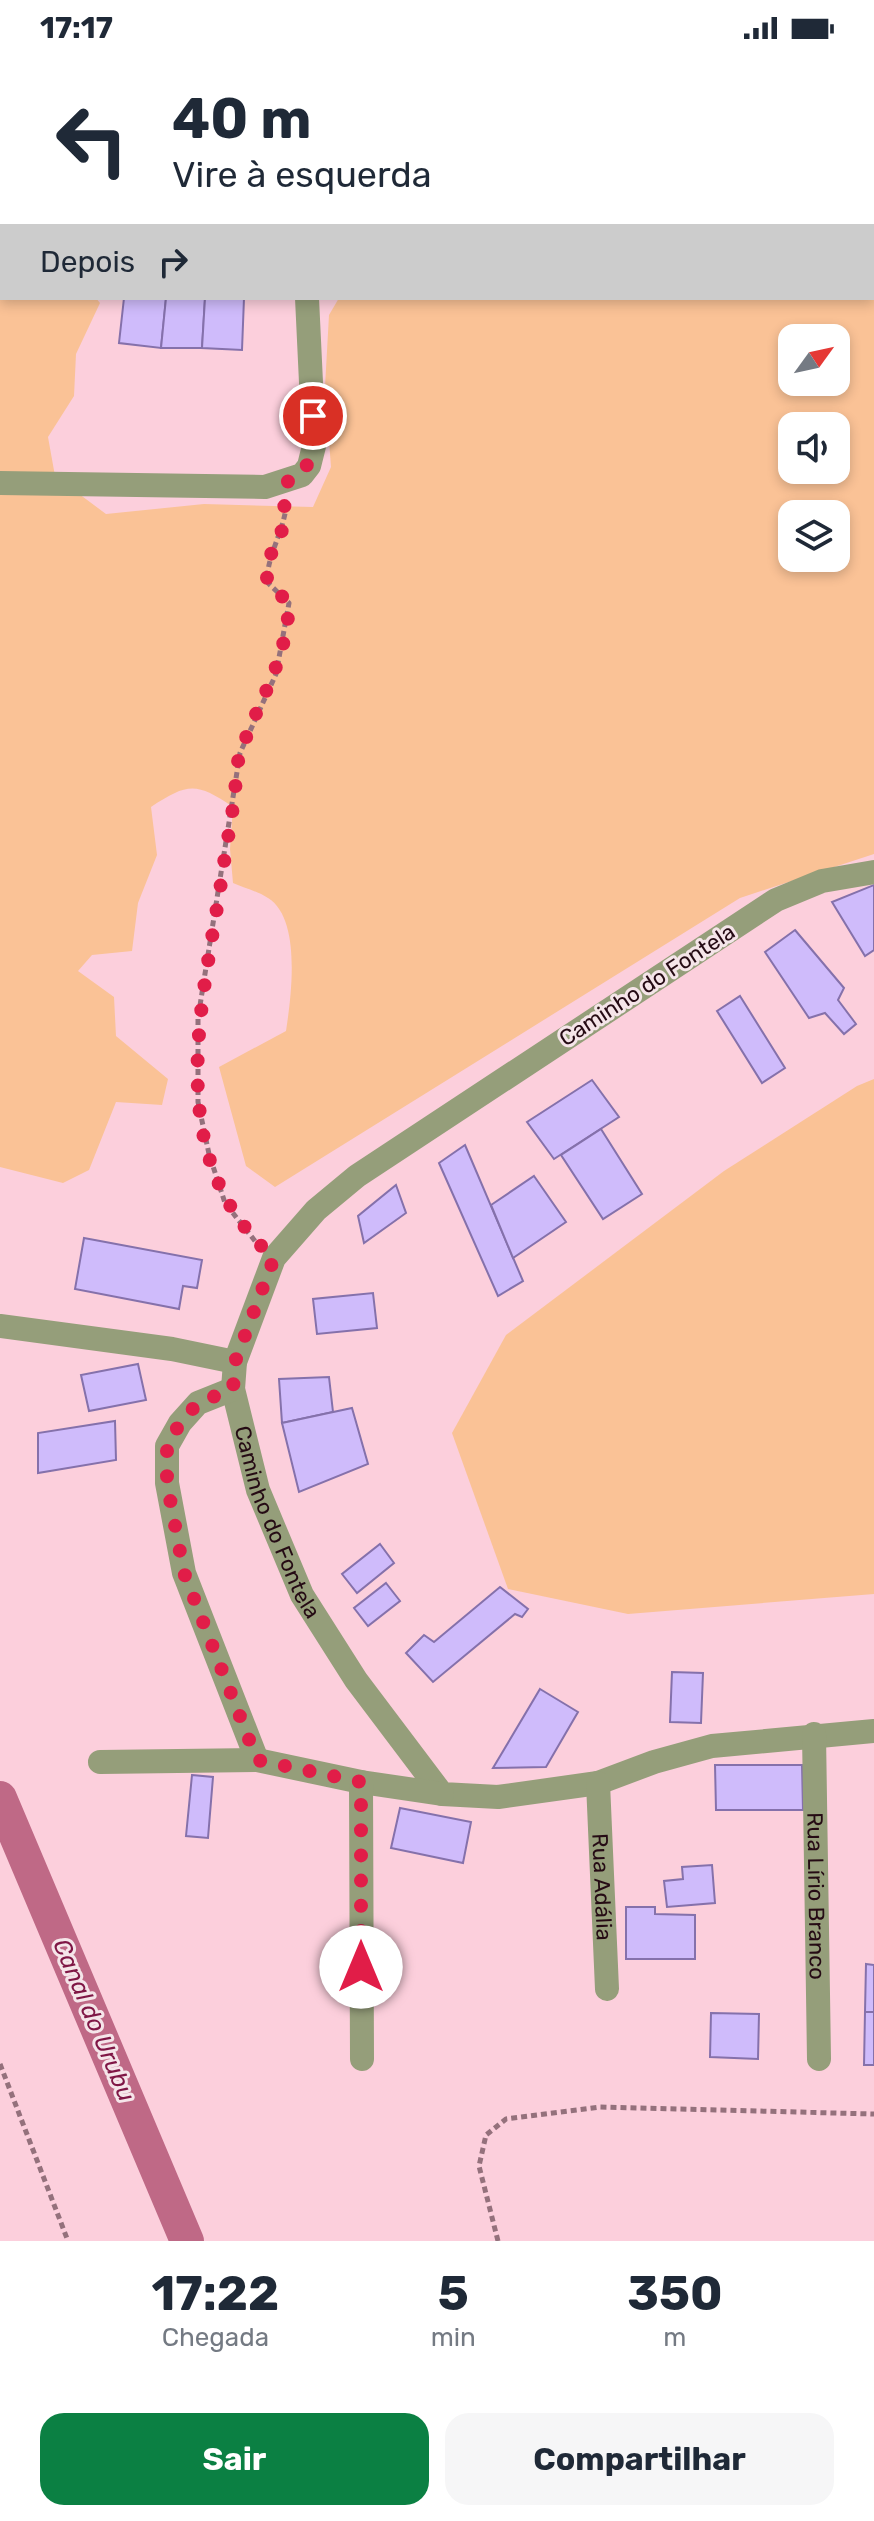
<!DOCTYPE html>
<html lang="pt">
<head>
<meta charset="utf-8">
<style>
	body { margin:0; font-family:Rubik,sans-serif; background:#f6f6f7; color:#1f2937; height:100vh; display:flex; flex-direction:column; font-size:30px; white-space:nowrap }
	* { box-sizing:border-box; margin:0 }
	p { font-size:26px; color:#747a83 }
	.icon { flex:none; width:44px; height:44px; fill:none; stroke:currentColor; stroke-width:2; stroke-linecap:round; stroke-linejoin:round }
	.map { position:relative; height:2185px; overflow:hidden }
	.drawer { display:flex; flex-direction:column; background:#fff; flex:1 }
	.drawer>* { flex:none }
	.top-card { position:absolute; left:0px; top:0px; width:874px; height:244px; box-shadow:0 4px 12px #0003; background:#fff; color:#1f2937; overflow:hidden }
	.needle { width:52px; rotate:57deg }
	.tools { position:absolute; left:778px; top:268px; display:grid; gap:16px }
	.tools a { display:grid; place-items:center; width:72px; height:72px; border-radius:16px; background:#fff; box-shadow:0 4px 12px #0003; font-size:40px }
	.pin { position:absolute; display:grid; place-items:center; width:68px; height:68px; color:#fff; margin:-34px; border:4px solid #fff; border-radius:50%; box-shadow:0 2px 8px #0007 }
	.me { position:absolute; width:88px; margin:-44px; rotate:0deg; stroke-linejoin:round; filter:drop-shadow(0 0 6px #0008) }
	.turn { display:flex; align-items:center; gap:28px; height:168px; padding:0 40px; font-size:36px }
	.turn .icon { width:104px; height:104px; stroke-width:2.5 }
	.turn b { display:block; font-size:56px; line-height:68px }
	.then { display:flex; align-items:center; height:76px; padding:0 40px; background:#0003; gap:16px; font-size:30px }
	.eta { display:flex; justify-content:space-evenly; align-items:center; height:136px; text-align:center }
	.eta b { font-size:48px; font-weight:700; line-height:56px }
	.button { display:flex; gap:16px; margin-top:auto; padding:16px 40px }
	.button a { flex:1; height:92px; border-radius:24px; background:#0b8043; color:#fff; font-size:32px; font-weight:700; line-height:92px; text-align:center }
	.button a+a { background:#f6f6f7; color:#1f2937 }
	.status { display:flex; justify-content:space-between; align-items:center; height:56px; padding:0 40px; background:#fff; direction:ltr }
	.status svg { height:22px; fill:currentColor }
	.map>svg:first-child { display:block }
	.green { fill:#fac296; fill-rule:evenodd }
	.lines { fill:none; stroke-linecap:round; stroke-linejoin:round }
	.canal { stroke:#bf6986; stroke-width:34 }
	.building { fill:#cfbbfb; stroke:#8571ab; stroke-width:2 }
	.path { stroke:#94717c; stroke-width:5; stroke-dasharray:6 4; stroke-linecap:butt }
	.minor { stroke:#959e7a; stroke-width:24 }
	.route { stroke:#e11d48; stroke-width:14; stroke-dasharray:0 25.2 }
	.labels { text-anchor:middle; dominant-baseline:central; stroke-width:6; stroke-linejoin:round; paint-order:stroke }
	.street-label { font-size:22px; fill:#250b14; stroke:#f5e5e9 }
	.water-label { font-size:24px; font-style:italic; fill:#7f1645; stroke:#f5e5e9 }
</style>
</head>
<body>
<div class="status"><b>17:17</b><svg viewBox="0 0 49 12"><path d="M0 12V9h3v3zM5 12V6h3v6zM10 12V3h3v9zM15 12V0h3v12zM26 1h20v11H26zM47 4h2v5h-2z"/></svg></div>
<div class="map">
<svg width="874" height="2185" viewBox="0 0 874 2185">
	<rect width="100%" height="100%" fill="#fccfdc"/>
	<!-- green -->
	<g class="green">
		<polygon points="0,0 874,0 874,186 872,2 2,2 2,139"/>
		<path d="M0,185l2,57h94l4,5 -24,51 -2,42 -26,41 7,39 51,38 98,-10 109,3 18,-40 -6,-80 4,-72 10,-17 535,-2v558l-134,44 -465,289 -29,-21 -27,-99 67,-36c5,-33 16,-112 -18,-133 -11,-7 -24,-10 -35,-15l-3,-34 3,-42c-37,-25 -45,-24 -82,0l6,48 -19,48 -6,48 -40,4 -14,16 36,26 2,39 52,43 -6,26 -46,-3 -27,68 -26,13 -63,-16zM792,282h44v44h-44zM792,370h44v44h-44zM792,458h44v44h-44z"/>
		<polygon points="874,1023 874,1538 628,1558 508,1533 452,1377 506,1279 724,1115 857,1030"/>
	</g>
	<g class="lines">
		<!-- canal -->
		<polyline class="canal" points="0,1742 187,2185"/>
	</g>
	<!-- building -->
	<g class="building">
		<polygon points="124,242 166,242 161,292 119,287"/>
		<polygon points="166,242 205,242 202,292 161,292"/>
		<polygon points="205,242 244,242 242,294 202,292"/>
		<polygon points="874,829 874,894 865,900 832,846"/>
		<polygon points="795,874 844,932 838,944 856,968 844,978 825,957 809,962 765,896"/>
		<polygon points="740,940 785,1012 762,1027 717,955"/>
		<polygon points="592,1024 619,1061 554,1103 527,1066"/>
		<polygon points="601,1073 642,1138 603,1163 561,1099"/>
		<polygon points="465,1089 523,1225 498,1240 439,1107"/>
		<polygon points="534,1120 566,1166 513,1202 491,1149"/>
		<polygon points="396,1129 406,1157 364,1187 358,1160"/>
		<polygon points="84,1182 202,1204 197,1232 183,1230 179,1253 75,1233"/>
		<polygon points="373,1237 377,1272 317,1278 313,1243"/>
		<polygon points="138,1308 146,1344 89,1355 81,1319"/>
		<polygon points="329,1321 333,1356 282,1367 279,1323"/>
		<polygon points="352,1352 368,1408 299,1436 282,1367"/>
		<polygon points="115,1365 116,1404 38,1417 38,1377"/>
		<polygon points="380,1488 394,1507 357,1537 342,1518"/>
		<polygon points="386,1527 400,1545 368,1570 354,1552"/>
		<polygon points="500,1531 528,1553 522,1561 515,1558 433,1626 406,1597 424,1579 434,1586"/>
		<polygon points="672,1616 703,1617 701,1667 670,1666"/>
		<polygon points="540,1633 578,1656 546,1711 493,1712"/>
		<polygon points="715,1709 802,1709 803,1754 716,1754"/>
		<polygon points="192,1719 213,1721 208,1782 186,1780"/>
		<polygon points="400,1752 471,1766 463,1807 391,1792"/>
		<polygon points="712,1809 715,1847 667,1851 664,1825 683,1823 682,1811"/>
		<polygon points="626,1851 655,1851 655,1858 695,1859 695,1903 626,1903"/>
		<polygon points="866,1908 874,1909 874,1956 865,1956"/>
		<polygon points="865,1956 874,1956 874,2009 864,2009"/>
		<polygon points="711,1957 759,1958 758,2003 710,2001"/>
	</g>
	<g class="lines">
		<!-- path -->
		<g class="path">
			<path d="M255,1185l-30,-38 -16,-49 -11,-52v-84l42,-265 36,-79 13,-71 -22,-21c0,-26 15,-47 19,-74"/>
			<polyline points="0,2008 68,2185"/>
			<polyline points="498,2185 479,2110 486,2079 506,2063 600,2051 874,2058"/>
		</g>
		<!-- minor -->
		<g class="minor">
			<polyline points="0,161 2,161"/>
			<polyline points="872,218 874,218"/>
			<polyline points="0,427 265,431 302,419 309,410 314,390 307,242"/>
			<path id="s1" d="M874,816l-52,9 -46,19 -419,276 -41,34 -42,48 -39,104 -2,27 25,101 44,105 54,85 86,114 56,3 100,-14 56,-21 58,-16 162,-15"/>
			<polyline points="0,1270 172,1293 235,1306"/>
			<polyline points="233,1333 198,1347 180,1367 167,1390 167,1427 184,1517 257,1704"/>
			<path id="s2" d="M814,1678l5,325"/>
			<polyline points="100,1706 257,1704 361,1726 442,1738"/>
			<polyline points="361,1726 362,2003"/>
			<path id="s3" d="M598,1727l9,206"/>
		</g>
	</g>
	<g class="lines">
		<!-- route -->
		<path class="route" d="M313,360c1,29 3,52 -26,66l-6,55 -14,24v21l22,21c-2,59 -30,96 -48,148 -5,13 -5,28 -6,42 -4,30 -10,60 -14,90 -20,129 -60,275 53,375l-39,104 -2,27 -35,14 -18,20 -13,23v37l17,90 73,187 104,22v185"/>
	</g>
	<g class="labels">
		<!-- street labels -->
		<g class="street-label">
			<text transform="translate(647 929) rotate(-33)">Caminho do Fontela</text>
			<text stroke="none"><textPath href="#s1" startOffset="1000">Caminho do Fontela</textPath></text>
			<text stroke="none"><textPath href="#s3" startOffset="104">Rua Adália</textPath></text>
			<text stroke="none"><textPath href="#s2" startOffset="162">Rua Lírio Branco</textPath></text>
		</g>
		<!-- water labels -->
		<g class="water-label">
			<text transform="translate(94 1964) rotate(67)">Canal do Urubu</text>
		</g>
	</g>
</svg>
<div class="tools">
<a><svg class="needle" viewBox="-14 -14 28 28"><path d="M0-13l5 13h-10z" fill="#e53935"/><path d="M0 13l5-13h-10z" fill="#747a83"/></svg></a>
<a><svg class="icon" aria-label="sound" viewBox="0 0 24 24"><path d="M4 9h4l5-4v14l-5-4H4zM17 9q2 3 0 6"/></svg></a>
<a><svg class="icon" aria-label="layers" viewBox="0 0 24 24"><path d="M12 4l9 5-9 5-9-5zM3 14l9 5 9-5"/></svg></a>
</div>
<div class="pin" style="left:313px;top:360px;background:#d93025"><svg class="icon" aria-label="arrive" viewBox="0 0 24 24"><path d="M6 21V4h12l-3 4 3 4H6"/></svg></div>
<svg class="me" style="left:361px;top:1911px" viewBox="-20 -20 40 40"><circle r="19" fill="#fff"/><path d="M0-13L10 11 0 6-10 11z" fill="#e11d48"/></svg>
<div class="top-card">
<div class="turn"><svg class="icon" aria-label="left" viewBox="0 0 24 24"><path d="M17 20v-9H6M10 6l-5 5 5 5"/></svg><div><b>40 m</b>Vire à esquerda</div></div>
<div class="then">Depois<svg class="icon" aria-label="right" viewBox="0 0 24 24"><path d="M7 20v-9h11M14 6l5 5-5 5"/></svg></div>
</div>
</div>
<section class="drawer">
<div class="eta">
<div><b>17:22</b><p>Chegada</p></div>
<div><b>5</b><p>min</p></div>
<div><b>350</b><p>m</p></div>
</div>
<div class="button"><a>Sair</a><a>Compartilhar</a></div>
</section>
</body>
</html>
